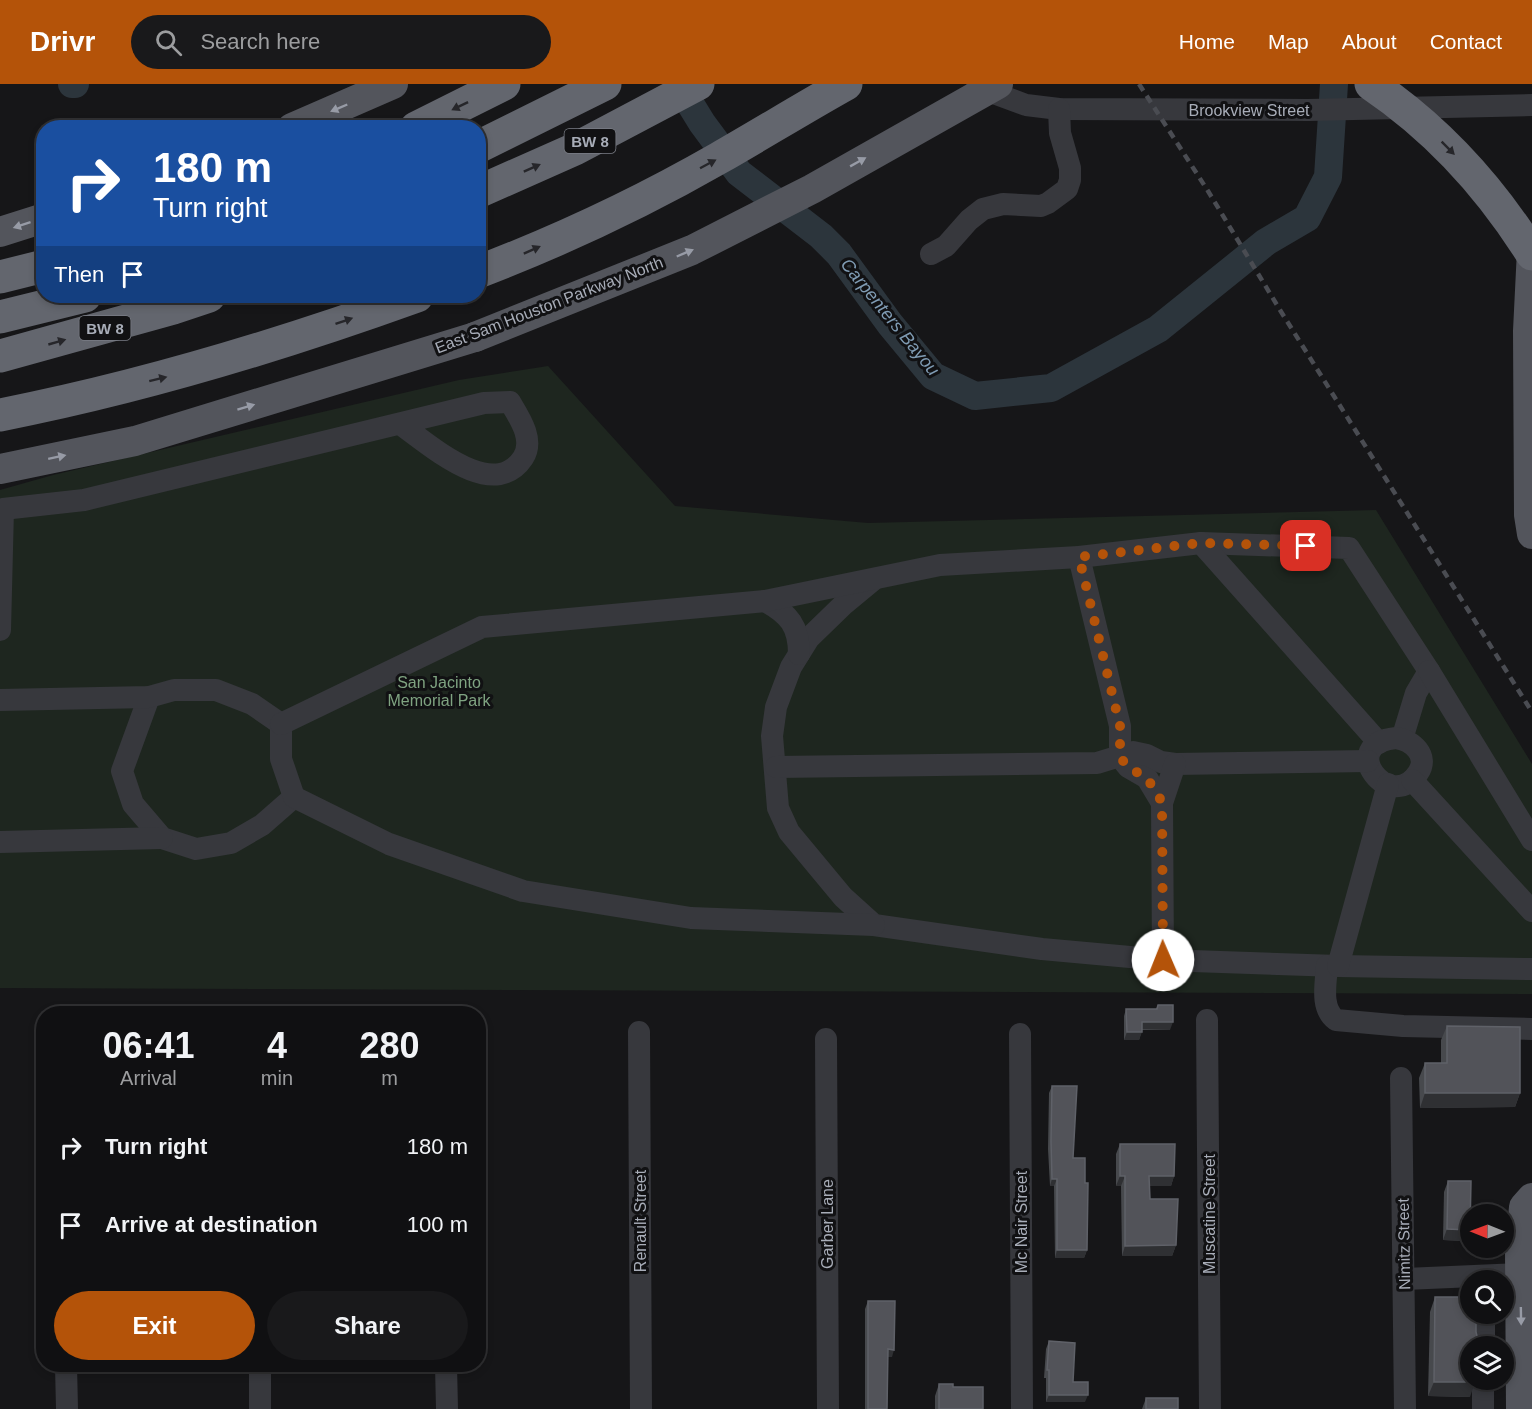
<!DOCTYPE html>
<html lang="en">
<head>
<meta charset="utf-8">
<style>
	body { margin:0; font-family:Helvetica,sans-serif; background:#19191b; color:#f1f3f6; height:100vh; display:flex; flex-direction:column; font-size:22px; white-space:nowrap }
	* { box-sizing:border-box; margin:0 }
	p { font-size:20px; color:#9c9d9f }
	.icon { flex:none; width:33px; height:33px; fill:none; stroke:currentColor; stroke-width:2; stroke-linecap:round; stroke-linejoin:round }
	.map { position:relative; flex:1; overflow:hidden }
	.details { position:absolute; left:36px; top:922px; width:450px; height:366px; display:flex; flex-direction:column; background:#101012; border-radius:24px; box-shadow:0 3px 9px #0003,0 0 0 2px #303032 }
	.details>* { flex:none }
	.guide { position:absolute; left:36px; top:36px; width:450px; height:183px; border-radius:24px; box-shadow:0 3px 9px #0003,0 0 0 2px #303032; background:#1a4fa0; color:#fff; overflow:hidden }
	.needle { width:39px; rotate:271deg }
	.buttons { position:absolute; left:1460px; top:1120px; display:grid; gap:12px }
	.buttons a { display:grid; place-items:center; width:54px; height:54px; border-radius:50%; background:#101012; box-shadow:0 3px 9px #0003,0 0 0 2px #303032; font-size:30px }
	.pin { position:absolute; display:grid; place-items:center; width:51px; height:51px; color:#fff; margin:-26px; border-radius:12px; box-shadow:0 3px 9px #0006 }
	.me { position:absolute; width:66px; margin:-33px; rotate:359deg; stroke-linejoin:round; filter:drop-shadow(0 0 4px #0008) }
	.turn { display:flex; align-items:center; gap:21px; height:126px; padding:0 18px; font-size:27px }
	.turn .icon { width:78px; height:78px; stroke-width:2.5 }
	.turn b { display:block; font-size:42px; line-height:51px }
	.then { display:flex; align-items:center; height:57px; padding:0 18px; background:#0003; gap:12px; font-size:22px }
	.eta { display:flex; justify-content:space-evenly; align-items:center; height:102px; text-align:center }
	.eta b { font-size:36px; font-weight:800; line-height:42px }
	.action { display:flex; gap:12px; margin-top:auto; padding:12px 18px }
	.action a { flex:1; height:69px; border-radius:36px; background:#b45309; color:#fff; font-size:24px; font-weight:800; line-height:69px; text-align:center }
	.action a+a { background:#19191b; color:#f1f3f6 }
	ul { padding:0; list-style:none }
	li { display:flex; align-items:center; gap:18px; height:78px; padding:0 18px }
	li div { flex:1 }
	li b { display:block; font-size:22px }
	li em { font-style:normal }
	header { display:flex; align-items:center; gap:36px; box-sizing:border-box; height:84px; padding:0 30px; background:#b45309; color:#fff }
	header strong { font-size:28px }
	nav { display:flex; gap:33px; margin-inline-start:auto; font-size:21px }
	.search { width:420px; height:54px; background:#19191b; display:flex; align-items:center; gap:15px; box-sizing:border-box; padding:0 21px; border-radius:33px; color:#9c9d9f; font-size:22px }
	.map>svg:first-child { display:block }
	.green { fill:#1e261f }
	.lines { fill:none; stroke-linecap:round; stroke-linejoin:round }
	.river { stroke:#2c353c; stroke-width:28 }
	.minor { stroke:#37383d; stroke-width:22 }
	.major { stroke:#53555c; stroke-width:30 }
	.highway { stroke:#63666e; stroke-width:33 }
	.rail { stroke:#4a4c52; stroke-width:4.5; stroke-dasharray:8 6; stroke-linecap:butt }
	.major-bridge { stroke:#53555c; stroke-width:30 }
	.highway-bridge { stroke:#63666e; stroke-width:33 }
	.wall { fill:#47494d }
	.shaded-wall { fill:#2f3033 }
	.building { fill:#525359; stroke:#5f6168; stroke-width:1.5 }
	.oneway { fill:#26262a }
	.oneway2 { fill:#979ba6 }
	.route { stroke:#b45309; stroke-width:10; stroke-dasharray:0 18 }
	.labels { text-anchor:middle; dominant-baseline:central; stroke-width:6; stroke-linejoin:round; paint-order:stroke }
	.shield { fill:#111113; stroke:#7b7e86; stroke-width:1.5 }
	.shield-label { font-size:15px; font-weight:bold; fill:#a8adb8 }
	.street-label { font-size:16px; fill:#a8adb8; stroke:#111113 }
	.park-label { font-size:16px; fill:#7fa381; stroke:#111113 }
	.water-label { font-size:18px; font-style:italic; fill:#7f9bb3; stroke:#111113 }
</style>
</head>
<body>
<header>
<strong>Drivr</strong>
<div class="search"><svg class="icon" aria-label="search" viewBox="0 0 24 24"><circle cx="10" cy="10" r="6"/><path d="M15 15l6 6"/></svg>Search here</div>
<nav><a>Home</a><a>Map</a><a>About</a><a>Contact</a></nav>
</header>
<div class="map">
<svg width="1532" height="1325" viewBox="0 0 1532 1325">
	<rect width="100%" height="100%" fill="#161618"/>
	<!-- green -->
	<polygon class="green" points="548,282 675,422 868,439 1376,426 1532,680 1532,910 0,904 0,406 53,391 459,296"/>
	<g class="lines">
		<!-- river -->
		<g class="river">
			<polyline points="72,0 75,0"/>
			<polyline points="678,0 702,39 739,89 821,152 839,170 890,240 933,292 975,312 1051,304 1158,245 1266,158 1307,134 1328,93 1334,0"/>
		</g>
		<!-- minor -->
		<g class="minor">
			<polyline points="977,3 1026,21 1059,25 1308,26 1532,21"/>
			<polyline points="931,170 946,162 969,136 983,125 1003,120 1041,122 1048,119 1067,105 1070,96 1070,84 1060,49 1059,25"/>
			<polyline points="1201,459 1349,464 1429,587 1416,609 1402,655"/>
			<polyline points="1079,473 1120,642 1120,673 1128,683 1147,694 1162,719"/>
			<polyline points="872,497 843,521 809,554 791,583 776,623 772,652 778,724 789,748 843,813 874,841 1042,865 1163,876 1338,882 1532,885"/>
			<path d="M765,517c24,13 34,25 34,53"/>
			<path d="M0,546l3,-121 81,-9 400,-97 26,-1c9,15 25,38 13,56 -30,45 -94,-14 -123,-34"/>
			<polyline points="1429,587 1532,756"/>
			<polyline points="149,613 122,687 133,720 162,754 196,765 231,759 262,741 294,713"/>
			<polyline points="0,616 149,613 174,606 216,606 252,620 281,640 281,675 294,713 389,760 523,807 691,834 874,841"/>
			<polyline points="281,640 482,543 765,517 940,481 1079,473 1201,459 1379,659"/>
			<path d="M1396,654c16,2 34,18 22,35 -28,42 -83,-29 -22,-35z"/>
			<polyline points="776,683 1097,679 1133,668 1147,671 1161,678 1175,680 1368,677"/>
			<polyline points="1412,696 1532,827"/>
			<polyline points="0,758 162,754"/>
			<polyline points="1163,876 1162,719 1175,680"/>
			<path d="M1327,882c-1,17 -7,42 9,54l67,6 129,3"/>
			<polyline points="1338,882 1388,700"/>
			<polyline points="1207,936 1210,1325"/>
			<polyline points="639,948 641,1325"/>
			<polyline points="1020,950 1022,1325"/>
			<polyline points="826,955 828,1325"/>
			<polyline points="1401,994 1405,1325"/>
			<polyline points="1405,1195 1520,1190"/>
			<polyline points="1484,1263 1484,1230"/>
			<polyline points="66,1281 67,1325"/>
			<polyline points="260,1281 260,1325"/>
			<polyline points="446,1281 447,1325"/>
			<polyline points="1483,1325 1483,1296"/>
		</g>
		<!-- major -->
		<g class="major">
			<polyline points="292,44 393,0"/>
			<polyline points="0,148 44,134"/>
			<polyline points="1532,166 1528,247 1529,431 1532,450"/>
			<polyline points="0,385 135,357 475,253"/>
			<polyline points="1521,1325 1520,1167 1524,1123 1532,1114"/>
		</g>
		<!-- highway -->
		<g class="highway">
			<polyline points="416,44 504,0"/>
			<polyline points="478,63 605,0"/>
			<polyline points="478,108 575,65 698,0"/>
			<path d="M478,188c81,-31 166,-71 241,-114 42,-24 84,-50 127,-74"/>
			<polyline points="0,193 44,182"/>
			<polyline points="0,233 85,212"/>
			<polyline points="0,272 173,224 209,212"/>
			<path d="M0,331c143,-28 281,-70 417,-119"/>
		</g>
		<!-- rail -->
		<polyline class="rail" points="1139,0 1208,107 1280,226 1532,628"/>
		<!-- major-bridge -->
		<polyline class="major-bridge" points="475,253 692,166 812,105 998,0"/>
		<!-- highway-bridge -->
		<path class="highway-bridge" d="M1371,0c65,44 119,103 161,170"/>
	</g>
	<!-- wall -->
	<g class="wall">
		<polygon points="1158,921 1170,946 1142,946 1139,956 1124,956 1124,932 1126,925 1156,925"/>
		<polygon points="1447,942 1520,1009 1515,1023 1420,1024 1419,994 1425,979 1441,979 1441,956"/>
		<polygon points="1052,1002 1073,1074 1085,1099 1087,1166 1084,1174 1055,1174 1054,1102 1050,1102 1048,1065 1049,1009"/>
		<polygon points="1120,1060 1174,1092 1171,1102 1149,1102 1150,1115 1176,1161 1172,1172 1122,1172 1121,1102 1116,1102 1116,1070"/>
		<polygon points="1448,1097 1470,1146 1466,1157 1443,1156 1444,1108"/>
		<polygon points="1435,1213 1470,1313 1428,1312 1430,1228"/>
		<polygon points="868,1217 892,1273 888,1273 887,1325 865,1325 865,1225"/>
		<polygon points="1049,1257 1073,1298 1085,1318 1046,1318 1046,1294 1044,1294 1046,1265"/>
		<polygon points="939,1300 953,1303 983,1325 935,1325 935,1312"/>
		<polygon points="1146,1314 1178,1325 1142,1325"/>
	</g>
	<!-- shaded-wall -->
	<g class="shaded-wall">
		<polygon points="1142,938 1173,938 1170,946 1139,945"/>
		<polygon points="1127,948 1142,948 1139,956 1124,956"/>
		<polygon points="1425,1009 1520,1009 1515,1023 1420,1024"/>
		<polygon points="1120,1092 1125,1092 1121,1102 1116,1102"/>
		<polygon points="1149,1092 1174,1092 1171,1102 1146,1102"/>
		<polygon points="1052,1095 1057,1095 1054,1102 1050,1102"/>
		<polygon points="1447,1145 1470,1146 1470,1147 1466,1157 1443,1156"/>
		<polygon points="1176,1161 1172,1172 1122,1172 1125,1162"/>
		<polygon points="1057,1166 1087,1166 1084,1174 1055,1174"/>
		<polygon points="888,1265 894,1266 892,1273 885,1273"/>
		<polygon points="1434,1298 1475,1298 1470,1313 1428,1312"/>
		<polygon points="1049,1311 1088,1311 1085,1318 1046,1318"/>
	</g>
	<!-- building -->
	<g class="building">
		<polygon points="1158,921 1173,921 1173,938 1142,938 1142,948 1127,948 1126,925 1157,925"/>
		<polygon points="1447,942 1520,943 1520,1009 1425,1009 1425,979 1447,979"/>
		<polygon points="1052,1002 1077,1002 1073,1074 1085,1074 1085,1099 1088,1099 1087,1166 1057,1166 1057,1095 1052,1095 1051,1057"/>
		<polygon points="1120,1060 1175,1060 1174,1092 1149,1092 1150,1115 1178,1115 1176,1161 1125,1162 1125,1092 1120,1092"/>
		<polygon points="1448,1097 1471,1097 1470,1146 1447,1145"/>
		<polygon points="1435,1213 1470,1213 1470,1230 1476,1230 1476,1248 1478,1256 1478,1263 1470,1263 1470,1296 1475,1296 1475,1298 1434,1298"/>
		<polygon points="868,1217 895,1217 894,1266 888,1265 887,1325 868,1325"/>
		<polygon points="1049,1257 1075,1259 1073,1298 1088,1298 1088,1311 1049,1311 1049,1286 1047,1286"/>
		<polygon points="939,1300 953,1300 953,1303 983,1303 983,1325 939,1325"/>
		<rect x="1146" y="1314" width="32" height="11"/>
	</g>
	<!-- one-way arrows -->
	<defs><path id="oneway-solid" d="M-6-.8H1V-3.2L6.5 0L1 3.2V.8H-6Z" transform="scale(1.5)"/></defs>
	<g class="oneway">
		<use href="#oneway-solid" transform="translate(460 22) rotate(154)"/>
		<use href="#oneway-solid" transform="translate(1448 64) rotate(45)"/>
		<use href="#oneway-solid" transform="translate(708 80) rotate(-28)"/>
		<use href="#oneway-solid" transform="translate(532 84) rotate(-24)"/>
		<use href="#oneway-solid" transform="translate(532 166) rotate(-24)"/>
		<use href="#oneway-solid" transform="translate(344 237) rotate(-19)"/>
		<use href="#oneway-solid" transform="translate(57 258) rotate(-16)"/>
		<use href="#oneway-solid" transform="translate(158 295) rotate(-14)"/>
	</g>
	<g class="oneway2">
		<use href="#oneway-solid" transform="translate(339 24) rotate(157)"/>
		<use href="#oneway-solid" transform="translate(858 78) rotate(-29)"/>
		<use href="#oneway-solid" transform="translate(22 141) rotate(162)"/>
		<use href="#oneway-solid" transform="translate(685 169) rotate(-23)"/>
		<use href="#oneway-solid" transform="translate(246 323) rotate(-17)"/>
		<use href="#oneway-solid" transform="translate(57 373) rotate(-12)"/>
		<use href="#oneway-solid" transform="translate(1521 1232) rotate(89)"/>
	</g>
	<g class="lines">
		<!-- route -->
		<polyline class="route" points="1163,876 1162,718 1147,694 1128,683 1120,673 1120,642 1079,473 1201,459 1306,462"/>
	</g>
	<g class="labels">
		<!-- shield labels -->
		<g class="shield">
			<rect x="564.5" y="45" width="51" height="24" rx="4.5"/>
			<rect x="79.5" y="232" width="51" height="24" rx="4.5"/>
		</g>
		<g class="shield-label">
			<text x="590" y="57">BW 8</text>
			<text x="105" y="244">BW 8</text>
		</g>
		<!-- street labels -->
		<g class="street-label">
			<text x="1249" y="26">Brookview Street</text>
			<text transform="translate(549 221) rotate(-21)">East Sam Houston Parkway North</text>
			<text transform="translate(1209 1130) rotate(-90)">Muscatine Street</text>
			<text transform="translate(640 1137) rotate(-90)">Renault Street</text>
			<text transform="translate(1021 1138) rotate(-90)">Mc Nair Street</text>
			<text transform="translate(827 1140) rotate(-90)">Garber Lane</text>
			<text transform="translate(1404 1160) rotate(-91)">Nimitz Street</text>
		</g>
		<!-- park labels -->
		<g class="park-label">
			<text x="439" y="598">San Jacinto<tspan x="439" dy="18">Memorial Park</tspan></text>
		</g>
		<!-- water labels -->
		<g class="water-label">
			<text transform="translate(890 233) rotate(51)">Carpenters Bayou</text>
		</g>
	</g>
</svg>
<div class="buttons">
<a><svg class="needle" viewBox="-14 -14 28 28"><path d="M0-13l5 13h-10z" fill="#e53935"/><path d="M0 13l5-13h-10z" fill="#9c9d9f"/></svg></a>
<a><svg class="icon" aria-label="search" viewBox="0 0 24 24"><circle cx="10" cy="10" r="6"/><path d="M15 15l6 6"/></svg></a>
<a><svg class="icon" aria-label="layers" viewBox="0 0 24 24"><path d="M12 4l9 5-9 5-9-5zM3 14l9 5 9-5"/></svg></a>
</div>
<div class="pin" style="left:1306px;top:462px;background:#d93025"><svg class="icon" aria-label="arrive" viewBox="0 0 24 24"><path d="M6 21V4h12l-3 4 3 4H6"/></svg></div>
<svg class="me" style="left:1163px;top:876px" viewBox="-20 -20 40 40"><circle r="19" fill="#fff"/><path d="M0-13L10 11 0 6-10 11z" fill="#b45309"/></svg>
<div class="guide">
<div class="turn"><svg class="icon" aria-label="right" viewBox="0 0 24 24"><path d="M7 20v-9h11M14 6l5 5-5 5"/></svg><div><b>180 m</b>Turn right</div></div>
<div class="then">Then<svg class="icon" aria-label="arrive" viewBox="0 0 24 24"><path d="M6 21V4h12l-3 4 3 4H6"/></svg></div>
</div>
<section class="details">
<div class="eta">
<div><b>06:41</b><p>Arrival</p></div>
<div><b>4</b><p>min</p></div>
<div><b>280</b><p>m</p></div>
</div>
<ul>
<li><svg class="icon" aria-label="right" viewBox="0 0 24 24"><path d="M7 20v-9h11M14 6l5 5-5 5"/></svg><div><b>Turn right</b></div><em>180 m</em></li>
<li><svg class="icon" aria-label="arrive" viewBox="0 0 24 24"><path d="M6 21V4h12l-3 4 3 4H6"/></svg><div><b>Arrive at destination</b></div><em>100 m</em></li>
</ul>
<div class="action"><a>Exit</a><a>Share</a></div>
</section>
</div>
</body>
</html>
